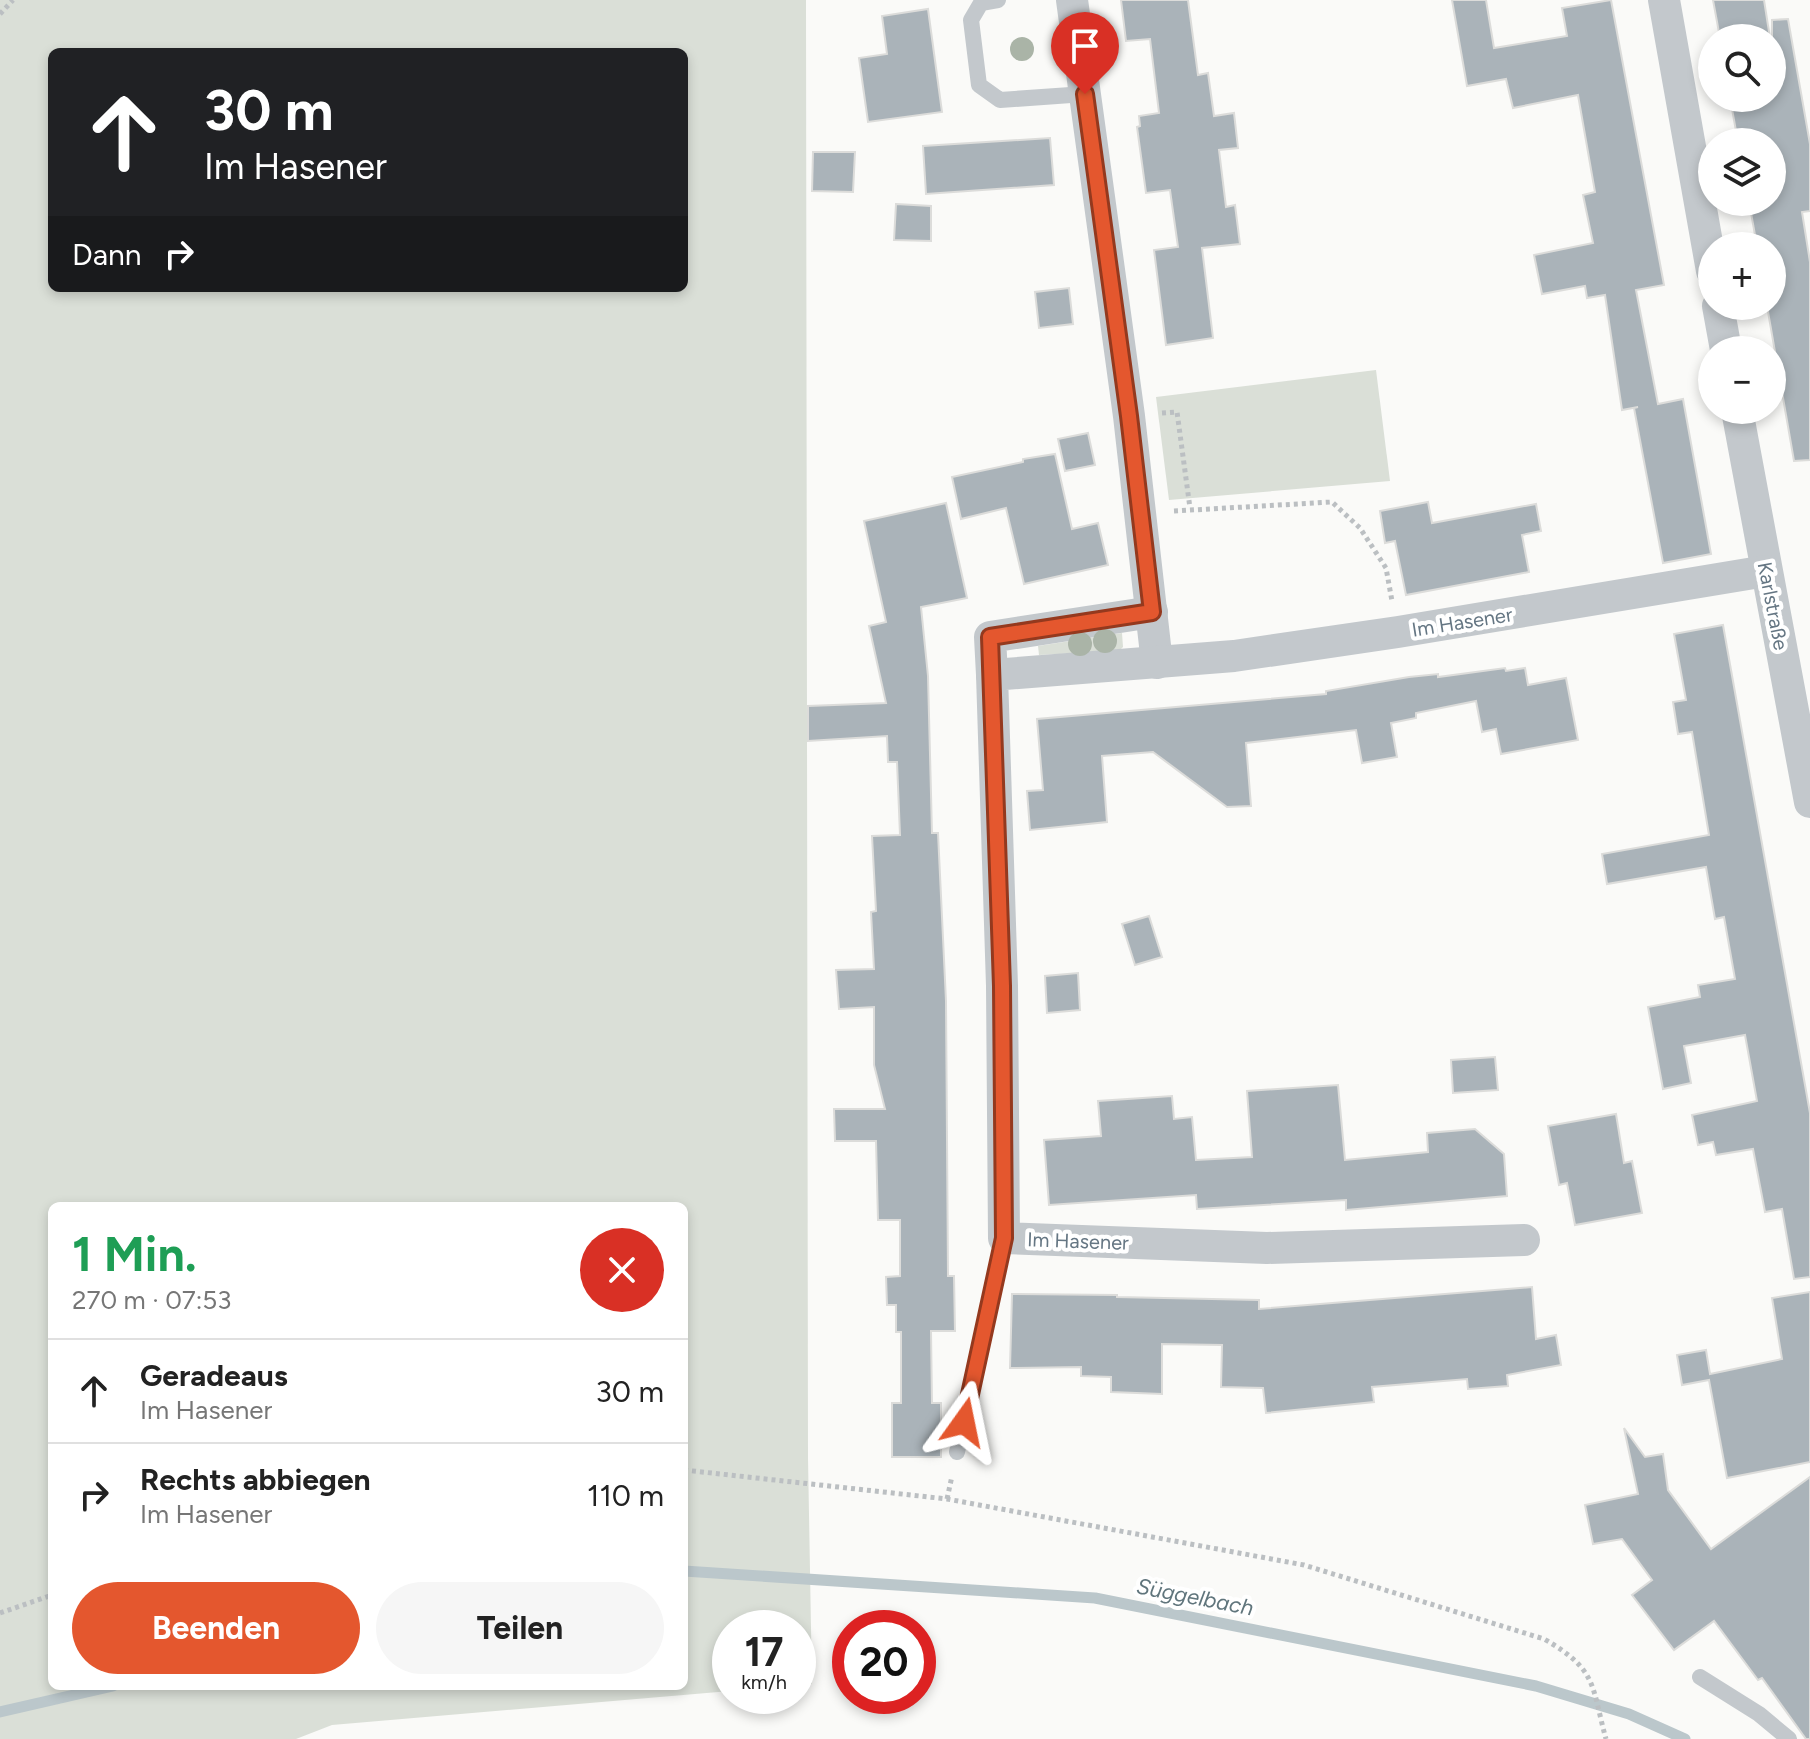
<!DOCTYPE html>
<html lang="de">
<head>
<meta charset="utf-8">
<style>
	body { margin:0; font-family:Figtree,sans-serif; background:#f6f6f6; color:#222; height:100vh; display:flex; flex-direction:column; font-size:30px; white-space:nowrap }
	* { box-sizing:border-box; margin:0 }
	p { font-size:26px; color:#767676 }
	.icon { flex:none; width:44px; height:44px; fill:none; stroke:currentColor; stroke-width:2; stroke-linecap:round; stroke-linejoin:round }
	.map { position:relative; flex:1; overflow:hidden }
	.side { position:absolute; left:48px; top:1202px; width:640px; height:488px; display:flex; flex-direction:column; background:#fff; border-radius:12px; box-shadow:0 4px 12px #0003 }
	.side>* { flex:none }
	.hud { position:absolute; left:48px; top:48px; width:640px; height:244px; border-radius:12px; box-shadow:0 4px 12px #0003; background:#202124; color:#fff; overflow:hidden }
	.fabs { position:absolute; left:1698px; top:24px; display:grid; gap:16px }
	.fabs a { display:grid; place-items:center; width:88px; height:88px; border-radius:50%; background:#fff; box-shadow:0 4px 12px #0003; font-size:40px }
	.speed { position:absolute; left:712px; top:1610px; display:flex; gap:16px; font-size:40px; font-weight:700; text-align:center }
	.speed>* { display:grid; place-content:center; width:104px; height:104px; border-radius:50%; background:#fff; box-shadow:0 4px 12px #0003; line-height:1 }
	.speed small { font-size:20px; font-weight:400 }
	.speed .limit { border:12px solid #d22; background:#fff; color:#111 }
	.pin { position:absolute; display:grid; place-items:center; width:68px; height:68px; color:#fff; margin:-82px -34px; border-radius:50% 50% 50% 0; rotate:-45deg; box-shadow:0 0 8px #0007 }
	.pin .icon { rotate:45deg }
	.me { position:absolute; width:88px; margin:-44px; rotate:12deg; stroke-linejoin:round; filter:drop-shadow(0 0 6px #0008) }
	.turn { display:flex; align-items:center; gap:28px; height:168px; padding:0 24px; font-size:36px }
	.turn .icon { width:104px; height:104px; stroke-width:2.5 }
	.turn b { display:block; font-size:56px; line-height:68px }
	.then { display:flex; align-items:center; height:76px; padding:0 24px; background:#0003; gap:16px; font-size:30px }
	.round { display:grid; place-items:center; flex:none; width:84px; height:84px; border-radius:42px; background:#f6f6f6 }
	.overview { display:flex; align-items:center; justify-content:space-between; height:136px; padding:0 24px }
	h1 { font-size:48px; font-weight:700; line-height:60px; color:#1e9e55 }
	.cta { display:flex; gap:16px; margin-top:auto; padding:16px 24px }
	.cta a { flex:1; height:92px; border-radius:48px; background:#e4572e; color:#fff; font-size:32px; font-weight:700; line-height:92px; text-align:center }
	.cta a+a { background:#f6f6f6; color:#222 }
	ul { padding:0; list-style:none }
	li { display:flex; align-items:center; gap:24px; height:104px; padding:0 24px; border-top:2px solid #e0e0e0 }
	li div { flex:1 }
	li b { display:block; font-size:30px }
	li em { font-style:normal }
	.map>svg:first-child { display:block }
	.green { fill:#dadfd7; fill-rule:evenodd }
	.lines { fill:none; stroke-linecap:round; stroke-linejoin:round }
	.stream { stroke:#bbc7cb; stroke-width:11 }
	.building { fill:#aab3b9; stroke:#dcdcda; stroke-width:2 }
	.path { stroke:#bbbfc2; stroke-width:5; stroke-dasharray:4 4; stroke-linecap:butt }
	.service { stroke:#c3c8cc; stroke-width:16 }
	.minor { stroke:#c3c8cc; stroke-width:32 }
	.tree { fill:#aab4a7 }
	.route-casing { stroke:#94391e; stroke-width:20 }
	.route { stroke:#e4572e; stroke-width:14 }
	.labels { text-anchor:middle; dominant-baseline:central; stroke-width:8; stroke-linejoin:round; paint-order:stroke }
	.street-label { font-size:20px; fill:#657683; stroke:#fff }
	.water-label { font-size:22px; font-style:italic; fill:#60757c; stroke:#fff }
</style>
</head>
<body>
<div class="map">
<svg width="1810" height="1739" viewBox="0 0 1810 1739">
	<rect width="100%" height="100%" fill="#fafaf8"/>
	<!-- green -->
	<g class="green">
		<path d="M0,0h806l2,1458 4,226 -14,1v-57h-68v63l-398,34 -36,14h-296zM52,52h632v236h-632zM52,1206h632v480h-632z"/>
		<polygon points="1376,370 1390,481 1169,500 1156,397"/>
		<polygon points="1122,633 1123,647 1119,651 1039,655 1038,646"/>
	</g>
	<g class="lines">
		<!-- stream -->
		<g class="stream">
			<polyline points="684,1571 1095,1598 1536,1686 1629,1714 1685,1739"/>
			<polyline points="0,1712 113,1686"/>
		</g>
	</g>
	<!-- building -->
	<g class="building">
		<polygon points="1121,0 1188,0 1198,75 1208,73 1214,116 1234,113 1238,148 1219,150 1226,207 1235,205 1240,244 1202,248 1213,338 1166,345 1154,250 1178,247 1170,190 1146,193 1137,127 1140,126 1139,116 1159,113 1150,39 1126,41"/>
		<polygon points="1452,0 1486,0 1494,48 1567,36 1562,8 1611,0 1664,285 1636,290 1658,404 1683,399 1711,554 1663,563 1634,408 1638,407 1622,410 1605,295 1587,298 1585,286 1542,294 1534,255 1593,243 1583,195 1595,192 1578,95 1513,108 1506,79 1467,86"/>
		<polygon points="1713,0 1764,0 1770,38 1720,38"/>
		<polygon points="928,9 942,112 868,122 859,58 887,54 882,16"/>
		<polygon points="1788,19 1810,144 1810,211 1802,212 1810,262 1810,460 1794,461 1767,306 1772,306 1772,246 1757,246 1749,202 1772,202 1772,142 1738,142 1730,98 1772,98 1772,20"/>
		<polygon points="1050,138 1054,185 926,194 923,146"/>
		<polygon points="813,152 855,152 853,192 812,191"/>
		<polygon points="896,204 931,206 931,241 894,240"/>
		<polygon points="1069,288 1073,324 1039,328 1035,292"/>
		<polygon points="1088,433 1095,465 1065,471 1058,439"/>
		<polygon points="1055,454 1072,529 1098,523 1108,565 1024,584 1006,508 961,519 952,477 1023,462 1023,459"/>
		<polygon points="1428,502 1432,523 1536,504 1541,531 1522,535 1529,572 1406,595 1395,541 1385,543 1380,511"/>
		<polygon points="946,503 967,598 921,607 928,676 932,833 938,833 946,1001 948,1276 954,1276 955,1331 931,1331 932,1403 941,1403 941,1457 892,1457 892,1403 901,1403 901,1332 896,1332 896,1305 887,1305 886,1277 900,1276 900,1220 878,1220 876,1141 835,1141 834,1109 885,1109 874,1065 874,1007 839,1009 836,970 874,969 871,912 876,911 872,836 900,835 897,762 888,762 887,736 808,741 808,706 886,703 869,626 886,622 864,521"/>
		<polygon points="1723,625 1810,1113 1810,1277 1794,1279 1782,1209 1765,1212 1753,1149 1716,1155 1713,1142 1698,1145 1692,1115 1757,1101 1745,1035 1684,1046 1691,1083 1663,1089 1648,1007 1700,997 1698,985 1735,979 1724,917 1715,919 1706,867 1607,884 1602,854 1709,835 1692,732 1678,734 1673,702 1686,700 1674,634"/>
		<polygon points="1505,668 1506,671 1525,668 1528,685 1566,678 1578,740 1501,754 1496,729 1482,732 1476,701 1416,713 1416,718 1391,723 1397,757 1362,763 1356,730 1246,743 1251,806 1227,807 1153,752 1102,756 1107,822 1030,830 1027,791 1043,790 1037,719 1326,694 1326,691 1409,677 1438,674 1438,677"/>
		<polygon points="1149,916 1162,957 1135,965 1122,924"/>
		<polygon points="1078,973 1080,1010 1047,1013 1045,976"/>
		<polygon points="1495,1057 1498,1090 1453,1093 1451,1060"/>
		<polygon points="1338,1085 1345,1160 1428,1152 1427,1133 1475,1129 1504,1154 1507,1196 1346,1210 1346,1200 1197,1209 1196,1195 1049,1205 1044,1140 1101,1136 1098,1101 1172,1096 1174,1119 1192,1117 1196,1160 1252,1157 1247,1091"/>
		<polygon points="1616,1114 1624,1163 1632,1161 1642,1213 1575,1225 1567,1183 1559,1185 1548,1126"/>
		<polygon points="1532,1287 1536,1339 1556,1335 1561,1365 1507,1375 1508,1386 1468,1389 1467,1379 1372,1387 1374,1402 1266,1413 1263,1388 1221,1387 1222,1345 1162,1344 1162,1394 1111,1392 1111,1377 1081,1376 1081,1367 1010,1368 1012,1294 1117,1295 1117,1297 1259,1300 1259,1309"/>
		<polygon points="1810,1292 1810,1462 1727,1478 1709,1380 1682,1385 1677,1355 1706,1350 1710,1374 1782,1359 1772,1298"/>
		<polygon points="1624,1428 1645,1457 1663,1454 1668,1490 1711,1549 1810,1477 1810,1739 1806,1739 1762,1678 1758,1680 1714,1621 1674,1650 1632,1595 1652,1580 1622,1539 1593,1544 1585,1505 1638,1494"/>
	</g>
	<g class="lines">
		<!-- path -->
		<g class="path">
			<polyline points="0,14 13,0"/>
			<polyline points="1162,413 1177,412 1190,508"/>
			<polyline points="1174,511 1332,502 1360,528 1386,568 1392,601"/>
			<path d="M684,1470l263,29 357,66 240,74c54,31 47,46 62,100"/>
			<polyline points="947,1499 952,1476"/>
			<polyline points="0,1613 52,1595"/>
		</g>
		<!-- service -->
		<g class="service">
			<polyline points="998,0 981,3 971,20 979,85 1000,100 1085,94"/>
			<polyline points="957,1452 1004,1238"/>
			<polyline points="1700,1677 1759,1714 1789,1739"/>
		</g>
		<!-- minor -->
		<g class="minor">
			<polyline points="1072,0 1129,416 1157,663"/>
			<polyline points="1664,0 1712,271"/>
			<polyline points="1718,306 1726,350"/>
			<polyline points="1737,410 1810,802"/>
			<polyline points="992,675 990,637 1152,612"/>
			<polyline points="1524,1240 1267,1248 1004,1238 1002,986 992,675 1234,656 1398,632 1766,571"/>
		</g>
	</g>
	<!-- trees -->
	<g class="tree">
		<circle cx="1022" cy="49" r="12"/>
		<circle cx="1105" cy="641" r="12"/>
		<circle cx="1080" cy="644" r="12"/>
	</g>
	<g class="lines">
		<defs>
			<polyline id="route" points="964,1422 1004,1238 1002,986 990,637 1152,612 1129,416 1085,94"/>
		</defs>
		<!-- route casing -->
		<use href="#route" class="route-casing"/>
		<!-- route -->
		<use href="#route" class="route"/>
	</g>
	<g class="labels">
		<!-- street labels -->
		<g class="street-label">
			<text transform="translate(1773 606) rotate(79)">Karlstraße</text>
			<text transform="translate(1462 622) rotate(-9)">Im Hasener</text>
			<text transform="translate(1078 1241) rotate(2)">Im Hasener</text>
		</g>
		<!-- water labels -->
		<g class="water-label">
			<text transform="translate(1195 1597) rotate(11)">Süggelbach</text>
		</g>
	</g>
</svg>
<div class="fabs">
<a><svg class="icon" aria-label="search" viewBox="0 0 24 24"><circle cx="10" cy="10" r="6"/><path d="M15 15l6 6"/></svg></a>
<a><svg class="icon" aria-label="layers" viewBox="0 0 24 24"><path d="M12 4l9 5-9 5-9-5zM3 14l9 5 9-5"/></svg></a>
<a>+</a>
<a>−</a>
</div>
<div class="speed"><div>17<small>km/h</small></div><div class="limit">20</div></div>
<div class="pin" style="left:1085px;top:94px;background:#d93025"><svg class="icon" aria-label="arrive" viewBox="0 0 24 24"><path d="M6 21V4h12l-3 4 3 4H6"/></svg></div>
<svg class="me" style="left:964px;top:1422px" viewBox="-20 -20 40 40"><path d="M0-17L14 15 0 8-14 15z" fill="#e4572e" stroke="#fff" stroke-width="4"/></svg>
<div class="hud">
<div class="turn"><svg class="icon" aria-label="ahead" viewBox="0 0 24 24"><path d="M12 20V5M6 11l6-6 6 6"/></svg><div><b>30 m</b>Im Hasener</div></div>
<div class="then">Dann<svg class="icon" aria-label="right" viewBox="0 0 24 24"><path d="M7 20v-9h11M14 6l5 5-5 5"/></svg></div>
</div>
<section class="side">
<div class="overview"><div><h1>1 Min.</h1><p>270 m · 07:53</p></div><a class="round" style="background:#d93025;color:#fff"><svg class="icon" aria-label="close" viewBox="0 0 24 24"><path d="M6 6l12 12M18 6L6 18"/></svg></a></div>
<ul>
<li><svg class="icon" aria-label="ahead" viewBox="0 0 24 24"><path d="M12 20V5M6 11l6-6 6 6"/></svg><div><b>Geradeaus</b><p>Im Hasener</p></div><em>30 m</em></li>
<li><svg class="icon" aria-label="right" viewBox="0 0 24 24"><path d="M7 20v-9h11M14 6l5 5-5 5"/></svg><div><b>Rechts abbiegen</b><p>Im Hasener</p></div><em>110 m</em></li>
</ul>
<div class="cta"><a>Beenden</a><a>Teilen</a></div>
</section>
</div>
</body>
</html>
